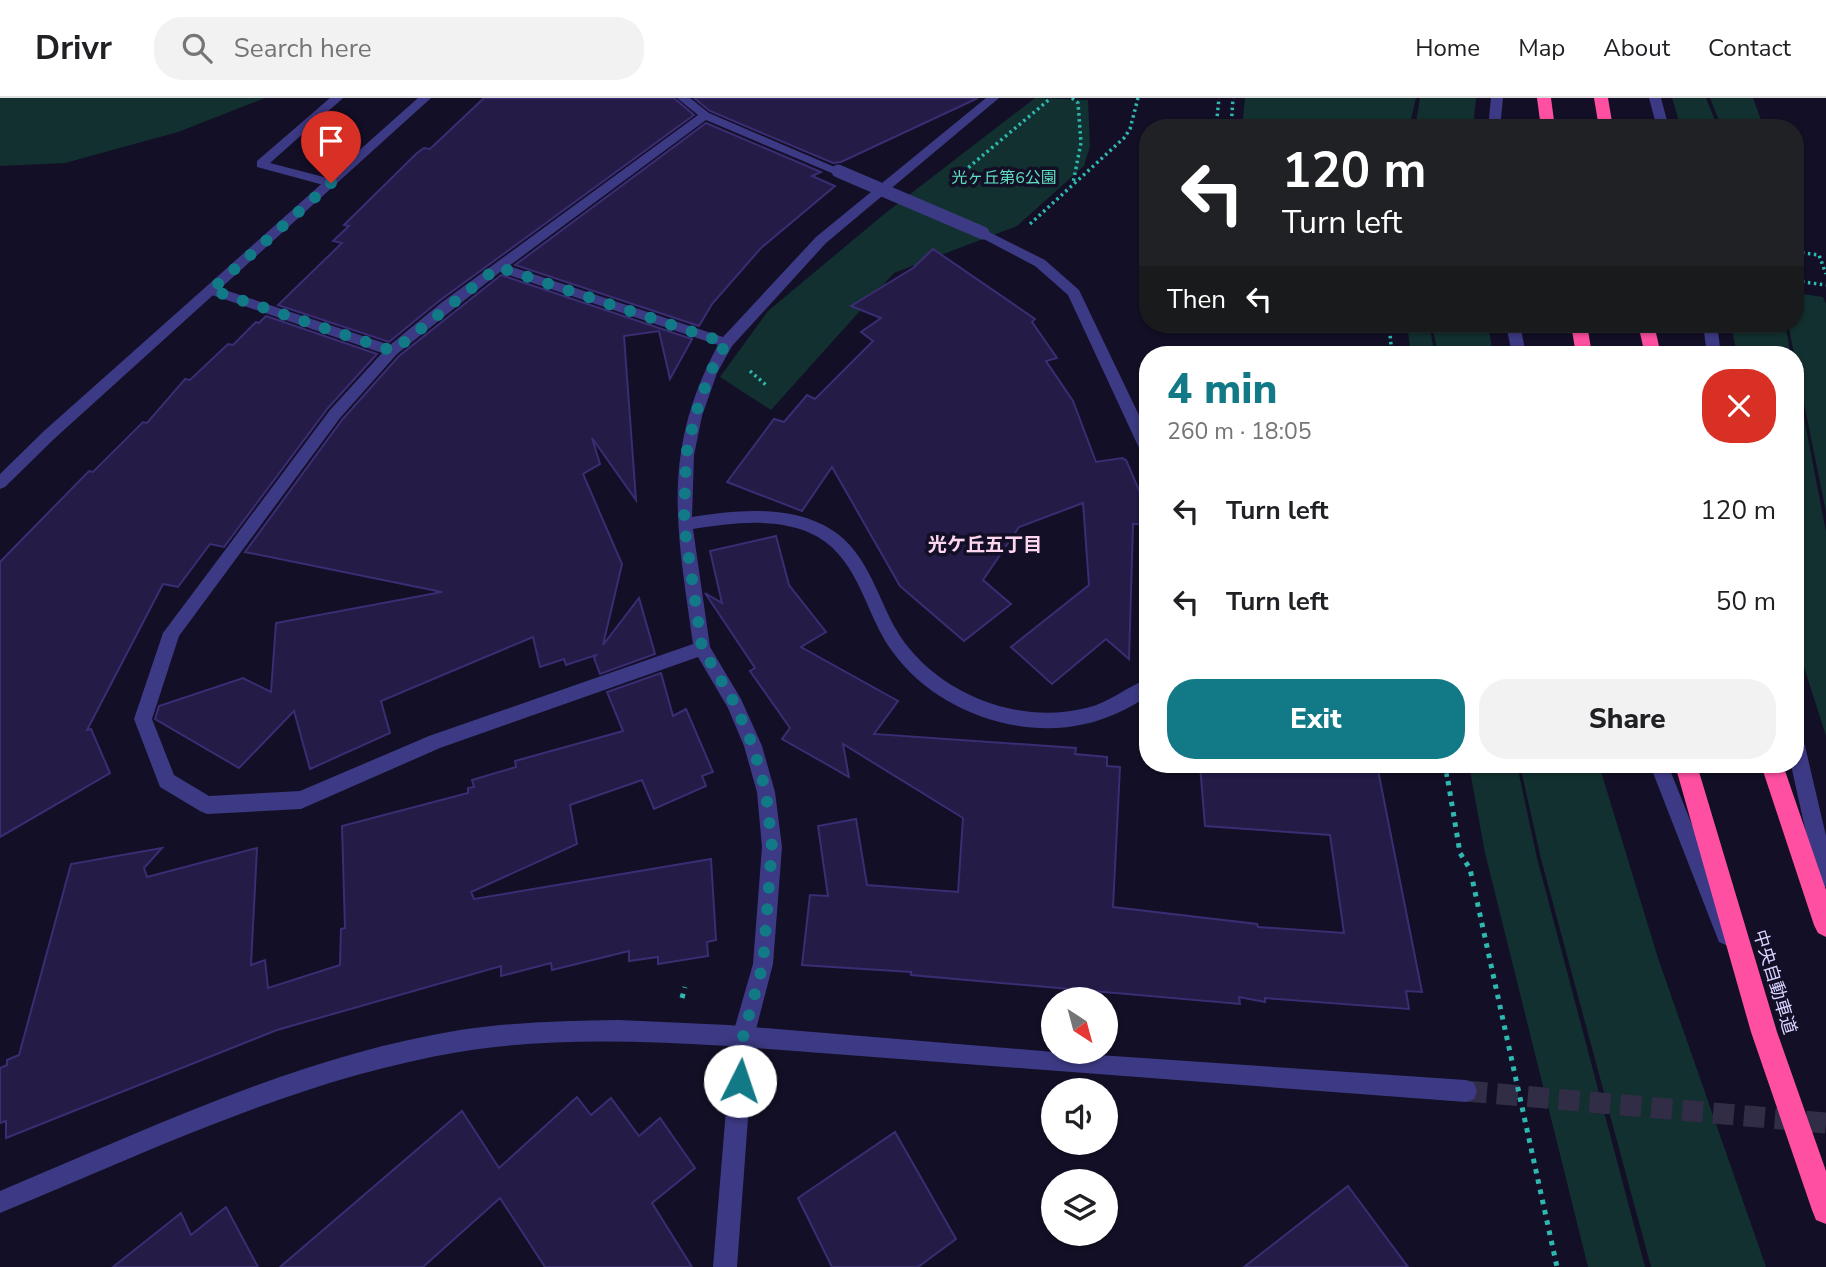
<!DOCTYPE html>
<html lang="en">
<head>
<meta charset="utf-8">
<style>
	body { margin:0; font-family:"Nunito Sans","Noto Sans JP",sans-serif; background:#f2f2f2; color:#202124; height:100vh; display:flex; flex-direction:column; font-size:26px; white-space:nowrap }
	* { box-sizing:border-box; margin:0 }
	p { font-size:23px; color:#757577 }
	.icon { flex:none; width:38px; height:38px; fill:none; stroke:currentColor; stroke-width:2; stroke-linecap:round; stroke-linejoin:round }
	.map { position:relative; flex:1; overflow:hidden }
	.drawer { position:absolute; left:1139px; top:248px; width:665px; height:427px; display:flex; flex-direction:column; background:#fff; border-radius:28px; box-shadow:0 2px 5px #0004 }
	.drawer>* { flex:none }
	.hud { position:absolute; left:1139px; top:21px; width:665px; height:214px; border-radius:28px; box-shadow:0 2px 5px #0004; background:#202124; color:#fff; overflow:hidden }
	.needle { width:46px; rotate:144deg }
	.fabs { position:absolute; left:1041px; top:889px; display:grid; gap:14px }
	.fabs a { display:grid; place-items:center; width:77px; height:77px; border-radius:50%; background:#fff; box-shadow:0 2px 5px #0004; font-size:35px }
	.pin { position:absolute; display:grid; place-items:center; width:60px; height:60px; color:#fff; margin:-72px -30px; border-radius:50% 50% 50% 0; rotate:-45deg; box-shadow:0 0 7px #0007 }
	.pin .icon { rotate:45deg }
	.me { position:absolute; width:77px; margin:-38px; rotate:4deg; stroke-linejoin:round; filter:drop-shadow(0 0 5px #0008) }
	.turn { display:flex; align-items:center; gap:24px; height:147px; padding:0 28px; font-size:32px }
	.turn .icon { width:91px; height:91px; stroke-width:2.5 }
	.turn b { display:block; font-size:49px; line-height:60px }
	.then { display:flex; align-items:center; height:66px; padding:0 28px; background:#0003; gap:14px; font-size:26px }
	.round { display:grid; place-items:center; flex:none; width:74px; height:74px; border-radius:28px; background:#f2f2f2 }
	.summary { display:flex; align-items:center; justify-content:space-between; height:119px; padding:0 28px }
	h1 { font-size:42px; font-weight:800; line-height:52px; color:#127987 }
	.action { display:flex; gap:14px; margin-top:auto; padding:14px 28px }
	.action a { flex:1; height:80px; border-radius:28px; background:#127987; color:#fff; font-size:28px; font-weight:800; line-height:80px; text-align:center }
	.action a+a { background:#f2f2f2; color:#202124 }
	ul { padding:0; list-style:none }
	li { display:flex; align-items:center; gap:21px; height:91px; padding:0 28px }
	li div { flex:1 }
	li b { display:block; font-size:26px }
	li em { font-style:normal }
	header { display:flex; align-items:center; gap:42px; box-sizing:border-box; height:98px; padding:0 35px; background:#fff; border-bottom:2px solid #e0e0e0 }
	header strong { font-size:33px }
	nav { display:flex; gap:38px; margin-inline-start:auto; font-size:24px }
	.search { width:490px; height:63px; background:#f2f2f2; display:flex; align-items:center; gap:18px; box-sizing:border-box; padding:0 24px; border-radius:28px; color:#757577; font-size:26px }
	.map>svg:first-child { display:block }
	.green { fill:#12302f }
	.building { fill:#241b47; stroke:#3b2d73; stroke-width:2 }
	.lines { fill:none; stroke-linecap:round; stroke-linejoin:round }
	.tertiary-tunnel { stroke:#312d47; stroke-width:21; stroke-dasharray:21 10; stroke-linecap:butt }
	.path-far2 { stroke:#2fb8b0; stroke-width:3.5; stroke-dasharray:2.5 3.5; stroke-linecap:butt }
	.path-far1 { stroke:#2fb8b0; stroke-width:4.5; stroke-dasharray:3.5 5; stroke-linecap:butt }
	.path { stroke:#2fb8b0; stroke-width:5; stroke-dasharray:4.5 6; stroke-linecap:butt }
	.service { fill:#3d3a85; fill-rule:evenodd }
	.minor { fill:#3d3a85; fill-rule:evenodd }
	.tertiary { fill:#3d3a85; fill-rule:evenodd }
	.motorway { fill:#ff4fa3; fill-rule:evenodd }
	.minor-bridge { stroke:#3d3a85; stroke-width:13 }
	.route { stroke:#127987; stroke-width:12; stroke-dasharray:0 21.6 }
	.labels { text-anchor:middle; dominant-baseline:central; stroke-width:7; stroke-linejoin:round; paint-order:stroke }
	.far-park-label { font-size:16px; fill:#5fe0c0; stroke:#130f26 }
	.street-label { font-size:18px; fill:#d9d4ff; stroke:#130f26 }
	.neighbourhood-label { font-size:19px; font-weight:bold; fill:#ffd6f0; stroke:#130f26 }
</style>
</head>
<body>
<header>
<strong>Drivr</strong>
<div class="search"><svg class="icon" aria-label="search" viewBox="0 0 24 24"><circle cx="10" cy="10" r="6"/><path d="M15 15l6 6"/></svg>Search here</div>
<nav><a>Home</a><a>Map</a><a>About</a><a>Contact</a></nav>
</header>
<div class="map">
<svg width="1826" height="1169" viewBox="0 0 1826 1169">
	<rect width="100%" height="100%" fill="#130f26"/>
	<!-- green -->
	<g class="green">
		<polygon points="0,0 265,0 178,34 65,65 0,68"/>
		<polygon points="1035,0 1088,2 1090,48 1084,68 1017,128 894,175 771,312 720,279 768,213 883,117"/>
		<polygon points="1245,0 1416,0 1409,30 1242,30"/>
		<polygon points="1420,0 1476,0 1473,30 1415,30"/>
		<polygon points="1672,0 1706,0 1718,30 1681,30"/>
		<polygon points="1710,0 1753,0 1764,30 1722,30"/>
		<polygon points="1796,195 1823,199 1826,206 1826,414 1788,226 1796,226"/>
		<polygon points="1407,226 1429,226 1435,257 1411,257"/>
		<polygon points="1432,226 1488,226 1493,257 1438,257"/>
		<polygon points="1731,226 1785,226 1791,257 1737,257"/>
		<polygon points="1796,278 1826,434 1826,638 1796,544"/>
		<polygon points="1469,667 1517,667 1537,760 1645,1169 1588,1169 1485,755"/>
		<polygon points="1520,667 1599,667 1658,860 1766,1169 1651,1169 1541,761"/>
	</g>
	<!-- building -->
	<g class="building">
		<polygon points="484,0 674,0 694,17 439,203 389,244 278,207 342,145 333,143 349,128 344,127 417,55 424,50 430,51"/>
		<polygon points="694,0 978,0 841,64 833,65 710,13"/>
		<polygon points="706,25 821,74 812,78 835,88 761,150 712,206 699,228 515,167"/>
		<polygon points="933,151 1035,221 1032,224 1057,260 1046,263 1073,303 1096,364 1122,360 1126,362 1148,413 1148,426 1133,426 1129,561 1106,541 1052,586 1011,549 1089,487 1083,405 1019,429 983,482 1011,506 964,543 900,488 832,369 802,413 727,384 774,321 784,324 807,297 815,301 873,243 861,234 881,220 851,208 913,170"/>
		<polygon points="501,177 692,241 670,281 659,233 624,238 636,402 592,340 600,366 583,376 622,466 603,547 639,500 655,556 600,576 594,560 596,557 566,567 564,561 540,569 533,539 381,603 390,635 310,671 294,613 239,670 155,621 159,608 243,580 271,594 276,525 442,494 245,454 342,322 399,258"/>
		<polygon points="266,218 377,256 328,310 224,449 210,446 178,489 163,486 87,632 91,631 110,675 0,739 0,464 89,373 93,374 143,324 147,325 185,281 190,282 228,246 233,247 256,224 259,225"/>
		<polygon points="776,438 789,487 826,534 801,549 898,603 874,636 1076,650 1075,656 1107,659 1107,668 1120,669 1113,809 1257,826 1258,829 1344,835 1330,737 1205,728 1200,667 1377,667 1422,894 1406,893 1409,911 1265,900 1265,904 1239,899 1240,906 911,877 911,874 802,867 810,797 828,798 818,728 856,721 867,787 958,794 963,720 843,646 849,679 782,641 790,630 750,573 755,570 705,495 722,505 710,453"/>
		<polygon points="661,575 673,618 686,611 713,674 702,678 706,688 654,711 642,682 570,707 577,746 471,794 474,801 711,761 716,842 707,844 708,858 658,866 658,859 629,863 629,853 552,872 551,865 501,878 501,868 277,932 6,1040 6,1023 0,1025 0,970 7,967 7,962 19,957 71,766 162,750 144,770 147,779 257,750 251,867 265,862 268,890 340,867 341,831 345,830 342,728 468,695 468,690 474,689 472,682 516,669 515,663 623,633 607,594"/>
		<polygon points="577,999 591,1017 611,1000 639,1038 660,1020 695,1070 652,1105 692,1169 545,1169 500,1100 423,1169 280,1169 462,1013 499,1070"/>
		<polygon points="895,1034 956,1141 918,1169 832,1169 798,1100"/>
		<polygon points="1348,1088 1408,1169 1244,1169"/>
		<polygon points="226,1109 258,1169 113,1169 181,1115 191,1137"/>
	</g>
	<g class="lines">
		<!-- tertiary-tunnel -->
		<polyline class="tertiary-tunnel" points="1466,993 1826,1025"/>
		<!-- path-far2 -->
		<g class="path-far2">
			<polyline points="1072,0 1078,5 1081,45 1073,85"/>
			<polyline points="1216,30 1219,0"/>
			<polyline points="1231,30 1233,0"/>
			<polyline points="950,85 1051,0"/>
			<polyline points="1030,126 1124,40 1130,31 1138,0"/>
			<polyline points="1796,154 1819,157 1826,176"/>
			<polyline points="1796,183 1826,187"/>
			<polyline points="1389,226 1392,257"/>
			<polyline points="750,273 766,287"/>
		</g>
		<!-- path-far1 -->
		<polyline class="path-far1" points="1445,667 1448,685"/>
		<!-- path -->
		<g class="path">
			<polyline points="1448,683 1460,755 1470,771 1557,1169"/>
			<polyline points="682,900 685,889"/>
		</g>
		<!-- service -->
		<g class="service">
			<polygon points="1491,0 1503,0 1500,30 1488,30"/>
			<polygon points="1649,0 1661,0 1669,30 1657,30"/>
			<polygon points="1506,226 1520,226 1526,257 1512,257"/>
			<polygon points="1703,226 1717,226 1721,257 1707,257"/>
			<polygon points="1796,640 1802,642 1805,648 1826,738 1826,789 1819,787 1816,780 1791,667 1796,667"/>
			<polygon points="1650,667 1668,667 1736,837 1733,844 1726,847 1719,844"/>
		</g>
		<!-- minor -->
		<g class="minor">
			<polygon points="330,0 343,0 270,65 335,82 335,88 331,89 257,69 257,63"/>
			<path d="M677,0h13l19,15 135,58 -6,4 -4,-1 -128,-54 -197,146 214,71 93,-100 170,-139h13l-173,145 -94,103 -15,27 -15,43 -8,39 -2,62c45,-7 99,-13 140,13 34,22 44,62 62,96 36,65 121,100 192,82 23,-5 40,-21 62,-29v17c-20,13 -40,23 -63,28 -69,16 -152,-15 -193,-73 -27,-37 -32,-89 -74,-114 -37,-21 -85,-14 -125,-8l17,118 31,52 21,47 13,46 7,55 -9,117 -19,73 -17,230h-24l19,-230 21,-73 9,-117 -5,-55 -13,-46 -16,-38 -30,-51 -258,91 -139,61 -94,5 -7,-3 -40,-24 -26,-68 29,-86 167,-223 52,-57 -176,-60v-6h10l174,58 51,-42 257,-188zM500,174l218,73c-58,108 -41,184 -25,299l-264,92 -129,55 -91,5 -35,-21 -22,-56 27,-83 161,-218 57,-64z"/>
			<polygon points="983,131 1045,162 1079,192 1148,336 1148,358 1140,352 1068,197 1035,168 978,138 978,132"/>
		</g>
		<!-- tertiary -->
		<g class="tertiary">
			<polygon points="418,0 431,0 54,341 5,389 0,391 0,376 44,333"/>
			<path d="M619,922l109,5 326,27 412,28 8,3 3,8 -3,8 -8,3 -738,-56c-89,-5 -180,-9 -269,6 -161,27 -309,99 -459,161v-22c149,-62 299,-135 460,-161 53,-8 106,-9 159,-10z"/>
		</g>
		<!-- motorway -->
		<g class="motorway">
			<polygon points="1537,0 1551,0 1555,30 1541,30"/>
			<polygon points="1594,0 1608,0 1613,30 1599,30"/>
			<polygon points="1571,226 1587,226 1592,257 1576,257"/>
			<polygon points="1638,226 1654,226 1661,257 1645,257"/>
			<polygon points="1675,667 1697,667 1777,934 1826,1073 1826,1126 1816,1122 1812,1112 1751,934"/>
			<polygon points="1761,667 1783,667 1826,792 1826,839 1818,835 1814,827"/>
		</g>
		<!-- minor-bridge -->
		<polyline class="minor-bridge" points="838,73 983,135"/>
	</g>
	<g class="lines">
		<!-- route -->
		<polyline class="route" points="331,85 211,192 393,253 498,169 726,245 710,275 695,318 686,357 684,426 702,550 735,606 753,648 766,694 772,749 763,866 743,939 740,983"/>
	</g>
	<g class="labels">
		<!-- far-park labels -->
		<g class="far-park-label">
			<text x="1004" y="80">光ヶ丘第6公園</text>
		</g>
		<!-- street labels -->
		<g class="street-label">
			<text transform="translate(1775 884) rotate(73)">中央自動車道</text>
		</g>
		<!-- neighbourhood labels -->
		<g class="neighbourhood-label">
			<text x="985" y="447">光ケ丘五丁目</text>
		</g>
	</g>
</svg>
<div class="fabs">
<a><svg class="needle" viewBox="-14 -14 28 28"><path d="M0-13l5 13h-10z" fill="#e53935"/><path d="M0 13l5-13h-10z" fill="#757577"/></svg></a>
<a><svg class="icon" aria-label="sound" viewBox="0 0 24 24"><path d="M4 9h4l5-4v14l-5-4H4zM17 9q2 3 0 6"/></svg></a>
<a><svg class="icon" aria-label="layers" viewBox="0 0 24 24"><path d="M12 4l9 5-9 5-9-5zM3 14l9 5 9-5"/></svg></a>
</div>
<div class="pin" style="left:331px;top:85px;background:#d93025"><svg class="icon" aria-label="arrive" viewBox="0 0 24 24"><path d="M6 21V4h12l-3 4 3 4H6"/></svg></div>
<svg class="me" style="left:740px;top:983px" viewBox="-20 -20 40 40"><circle r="19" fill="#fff"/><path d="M0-13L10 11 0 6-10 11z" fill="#127987"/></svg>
<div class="hud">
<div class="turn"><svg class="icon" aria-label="left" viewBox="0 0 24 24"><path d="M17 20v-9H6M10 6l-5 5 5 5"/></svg><div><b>120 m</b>Turn left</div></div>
<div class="then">Then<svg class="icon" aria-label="left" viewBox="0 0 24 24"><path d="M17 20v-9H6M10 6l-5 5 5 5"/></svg></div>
</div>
<section class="drawer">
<div class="summary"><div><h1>4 min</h1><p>260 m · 18:05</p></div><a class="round" style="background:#d93025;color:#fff"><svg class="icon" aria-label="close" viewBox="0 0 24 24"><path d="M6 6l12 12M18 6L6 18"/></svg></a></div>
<ul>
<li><svg class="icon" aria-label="left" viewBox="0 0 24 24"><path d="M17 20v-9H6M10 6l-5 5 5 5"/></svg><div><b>Turn left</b></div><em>120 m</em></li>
<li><svg class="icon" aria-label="left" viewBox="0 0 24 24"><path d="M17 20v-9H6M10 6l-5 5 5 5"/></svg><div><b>Turn left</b></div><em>50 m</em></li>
</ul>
<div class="action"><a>Exit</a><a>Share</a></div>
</section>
</div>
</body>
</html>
